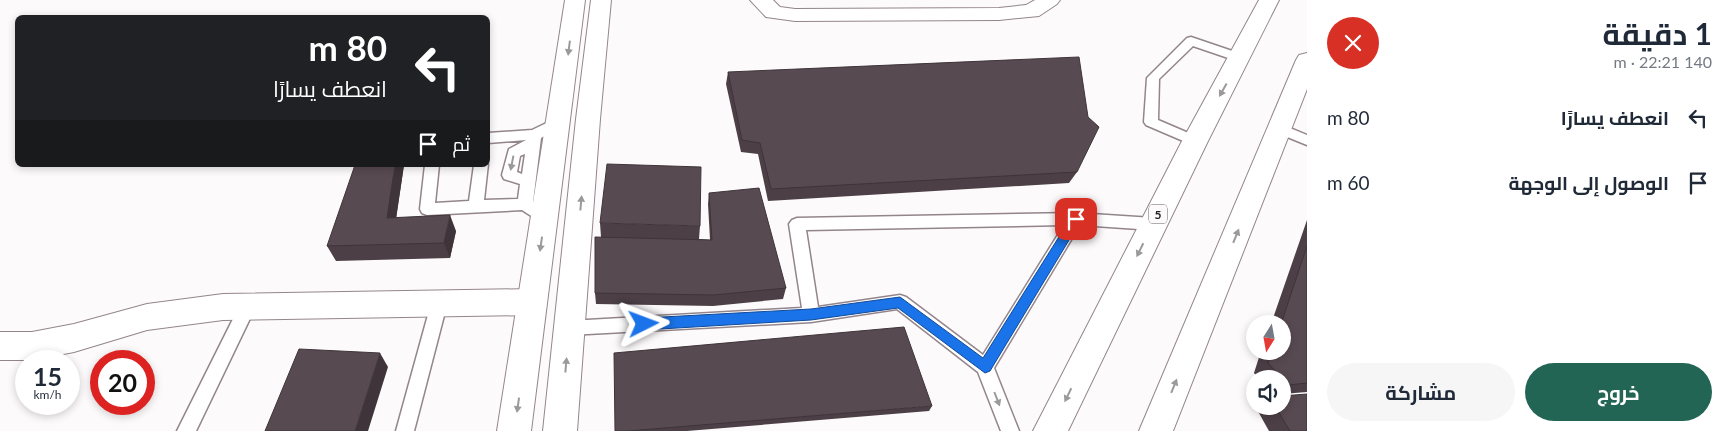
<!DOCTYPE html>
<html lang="ar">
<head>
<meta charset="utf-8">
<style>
	body { margin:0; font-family:Lato,Cairo,sans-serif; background:#f6f6f7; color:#1f2937; direction:rtl; height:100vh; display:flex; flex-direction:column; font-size:19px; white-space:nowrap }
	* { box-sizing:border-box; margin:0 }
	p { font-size:16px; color:#747a83 }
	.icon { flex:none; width:28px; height:28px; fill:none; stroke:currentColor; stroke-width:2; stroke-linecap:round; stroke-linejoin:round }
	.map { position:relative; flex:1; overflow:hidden; direction:ltr }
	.side { display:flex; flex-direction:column; background:#fff; width:425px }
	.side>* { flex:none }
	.top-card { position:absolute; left:15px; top:15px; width:475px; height:152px; border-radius:8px; box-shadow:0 2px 8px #0003; direction:rtl; background:#202124; color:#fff; overflow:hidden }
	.needle { width:32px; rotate:191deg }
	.controls { position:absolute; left:1246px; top:315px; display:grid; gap:10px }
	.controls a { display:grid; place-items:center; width:45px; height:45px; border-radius:50%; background:#fff; box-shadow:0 2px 8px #0003; font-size:25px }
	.speed { position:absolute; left:15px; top:350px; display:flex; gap:10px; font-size:25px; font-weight:700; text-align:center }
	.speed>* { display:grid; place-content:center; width:65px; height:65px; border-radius:50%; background:#fff; box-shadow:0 2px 8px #0003; line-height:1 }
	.speed small { font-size:12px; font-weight:400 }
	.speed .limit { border:8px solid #d22; background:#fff; color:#111 }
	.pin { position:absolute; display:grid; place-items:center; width:42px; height:42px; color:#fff; margin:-21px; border-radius:10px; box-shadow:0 2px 8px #0006 }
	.me { position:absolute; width:55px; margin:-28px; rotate:87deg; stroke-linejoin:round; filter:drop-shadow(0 0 4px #0008) }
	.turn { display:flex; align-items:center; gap:18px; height:105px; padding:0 20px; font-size:22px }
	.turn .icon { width:65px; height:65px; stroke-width:2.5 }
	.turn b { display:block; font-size:35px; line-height:42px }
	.then { display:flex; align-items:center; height:48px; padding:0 20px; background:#0003; gap:10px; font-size:19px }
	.round { display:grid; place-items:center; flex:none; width:52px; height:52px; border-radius:26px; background:#f6f6f7 }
	.head { display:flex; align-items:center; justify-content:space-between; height:85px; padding:0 20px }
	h1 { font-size:30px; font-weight:700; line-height:38px }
	.action { display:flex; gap:10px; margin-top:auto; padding:10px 20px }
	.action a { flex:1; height:58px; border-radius:30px; background:#226555; color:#fff; font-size:20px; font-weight:700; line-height:58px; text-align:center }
	.action a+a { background:#f6f6f7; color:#1f2937 }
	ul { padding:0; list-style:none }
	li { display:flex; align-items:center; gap:15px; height:65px; padding:0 20px }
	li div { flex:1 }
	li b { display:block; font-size:19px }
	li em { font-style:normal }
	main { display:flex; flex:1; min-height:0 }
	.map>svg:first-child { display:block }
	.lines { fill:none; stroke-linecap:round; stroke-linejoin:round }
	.lane-casing { stroke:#93858c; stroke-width:3 }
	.street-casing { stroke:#93858c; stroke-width:2 }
	.secondary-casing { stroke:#93858c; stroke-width:2 }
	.highway-casing { stroke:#93858c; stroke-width:2 }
	.lane { fill:#fff; fill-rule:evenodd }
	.street { fill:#fff; fill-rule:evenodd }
	.secondary { fill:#fff; fill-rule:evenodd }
	.highway { fill:#fff; fill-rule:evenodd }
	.wall { fill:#4c4046 }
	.shaded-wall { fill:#3e3439 }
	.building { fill:#584a51; stroke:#3e3439 }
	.oneway { fill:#9c999b }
	.route { fill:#1a73e8; stroke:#114b97 }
	.labels { text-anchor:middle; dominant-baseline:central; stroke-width:5; stroke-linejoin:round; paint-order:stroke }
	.shield { fill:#fdfafb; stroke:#645f62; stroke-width:1 }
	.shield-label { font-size:12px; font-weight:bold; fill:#231d20 }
</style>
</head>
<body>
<main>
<section class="side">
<div class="head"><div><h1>1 دقيقة</h1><p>140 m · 22:21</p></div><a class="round" style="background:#d93025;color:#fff"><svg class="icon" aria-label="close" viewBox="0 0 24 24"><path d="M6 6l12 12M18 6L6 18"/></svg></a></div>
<ul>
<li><svg class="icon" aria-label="left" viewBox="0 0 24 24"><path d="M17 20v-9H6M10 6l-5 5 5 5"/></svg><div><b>انعطف يسارًا</b></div><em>80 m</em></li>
<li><svg class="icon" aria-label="arrive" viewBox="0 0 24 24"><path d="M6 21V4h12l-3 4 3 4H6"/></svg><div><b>الوصول إلى الوجهة</b></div><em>60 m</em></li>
</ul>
<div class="action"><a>خروج</a><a>مشاركة</a></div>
</section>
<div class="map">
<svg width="1307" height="431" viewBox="0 0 1307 431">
	<rect width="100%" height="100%" fill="#fdfafb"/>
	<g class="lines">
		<defs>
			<g id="lane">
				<polygon points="1191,37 1244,55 1246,58 1240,62 1193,46 1159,79 1158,120 1200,138 1202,141 1200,144 1195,146 1146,125 1144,122 1147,78 1187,38"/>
				<path d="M559,117l5,2 2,3 -2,3 -23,13 -8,64 16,11 3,4 -3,4 -5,2 -5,-2 -17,-11 -95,5 -5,-2 -2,-4 5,-44h14l-4,38 34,-2 5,-36 14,-1 -4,36 34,-1 2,-15 -16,-5 -2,-4 7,-26 17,-9 -38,3v-10l44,-3zM525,154l-3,20 -5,-2 3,-16z"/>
				<polygon points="1280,124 1307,135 1307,145 1275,132 1273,129 1275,126"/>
				<path d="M1076,213l77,5 5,2 3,4 -3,4 -5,2 -73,-5 -86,143 25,63h-18l-23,-59 -81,-63 -86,13 -242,13 -6,-2 -2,-5 2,-5 6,-2 233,-13 -13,-84 3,-4 5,-2zM1064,225l-81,130 -77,-58 -6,-2 -82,12 -12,-77z"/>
				<polygon points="439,297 445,299 447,304 414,431 396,431 431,304 433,299"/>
				<polygon points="248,299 254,301 256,306 196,431 177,431 242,301"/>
			</g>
			<g id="street">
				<polygon points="750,0 773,0 780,7 795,9 999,8 1026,5 1035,0 1060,0 1057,4 1039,16 999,20 795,21 766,17"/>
				<polygon points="532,289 543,293 547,302 543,311 532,315 223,320 147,330 74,352 32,360 0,360 0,332 32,332 74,324 147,304 223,294"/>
			</g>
			<g id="secondary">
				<polygon points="565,0 585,0 531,431 497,431"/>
				<polygon points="591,0 611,0 600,119 577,431 543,431 576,119"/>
			</g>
			<g id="highway">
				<polygon points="1259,0 1279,0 1208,141 1068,431 1033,431 1182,141"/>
				<polygon points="1307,53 1307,89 1173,431 1139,431 1296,60 1299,55"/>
			</g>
		</defs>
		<!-- lane casing -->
		<use href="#lane" class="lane-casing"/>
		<!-- street casing -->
		<use href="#street" class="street-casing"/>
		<!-- secondary casing -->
		<use href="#secondary" class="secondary-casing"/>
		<!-- highway casing -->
		<use href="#highway" class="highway-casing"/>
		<!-- lane -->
		<use href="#lane" class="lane"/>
		<!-- street -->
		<use href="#street" class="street"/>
		<!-- secondary -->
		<use href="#secondary" class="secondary"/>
		<!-- highway -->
		<use href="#highway" class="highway"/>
	</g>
	<!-- wall -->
	<g class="wall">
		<polygon points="728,72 1077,172 1069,183 768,201 758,154 741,152 726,84"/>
		<polygon points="404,165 396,218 456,231 450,258 336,261 327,246"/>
		<polygon points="709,193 786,288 783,299 713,306 596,304 595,293 601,237 600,223 700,226 699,239 710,240 708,204"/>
		<polygon points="1307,220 1307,392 1282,394 1282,379 1259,379 1254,373 1261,351 1282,351 1282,324 1271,324"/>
		<polygon points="932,406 929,411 687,431 615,431"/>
		<polygon points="1255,406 1282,406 1307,431 1269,431"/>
	</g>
	<!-- shaded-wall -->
	<g class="shaded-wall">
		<polygon points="395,165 404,165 394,233 387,218"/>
		<polygon points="450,215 456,231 450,258 444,243"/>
		<polygon points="380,353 388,367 368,431 355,431"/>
	</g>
	<!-- building -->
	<g class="building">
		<polygon points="1079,57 1088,117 1099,127 1077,172 771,189 760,143 742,140 728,72"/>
		<polygon points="607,164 701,167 700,226 600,223"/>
		<polygon points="355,165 395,165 387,218 450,215 444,243 327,246"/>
		<polygon points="759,188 786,288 714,295 595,293 595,237 712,240 709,193"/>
		<polygon points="1307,246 1307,383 1288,385 1268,363 1272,351 1282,351 1282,324 1281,324"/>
		<polygon points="904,327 932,406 628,431 615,431 614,353"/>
		<polygon points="299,349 380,353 355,431 265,431"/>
		<polygon points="1307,394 1307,431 1290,431 1275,406 1282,406 1282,396"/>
	</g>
	<!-- one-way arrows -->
	<defs><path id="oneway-solid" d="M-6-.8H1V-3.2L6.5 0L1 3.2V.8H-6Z" transform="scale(1.25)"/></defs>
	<g class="oneway">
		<use href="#oneway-solid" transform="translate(569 48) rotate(97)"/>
		<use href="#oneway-solid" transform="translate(1223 90) rotate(119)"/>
		<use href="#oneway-solid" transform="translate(512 163) rotate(101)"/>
		<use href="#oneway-solid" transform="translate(581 203) rotate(-85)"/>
		<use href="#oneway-solid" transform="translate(1236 236) rotate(-68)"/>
		<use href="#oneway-solid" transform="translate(541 244) rotate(98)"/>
		<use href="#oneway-solid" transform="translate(1140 250) rotate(116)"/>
		<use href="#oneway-solid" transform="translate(566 365) rotate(-85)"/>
		<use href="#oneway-solid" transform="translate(1174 386) rotate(-68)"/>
		<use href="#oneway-solid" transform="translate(1068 395) rotate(116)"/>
		<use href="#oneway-solid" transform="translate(997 399) rotate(69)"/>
		<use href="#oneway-solid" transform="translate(518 405) rotate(98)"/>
	</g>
	<!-- route -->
	<polygon class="route" points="1076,214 1082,219 1080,222 990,371 985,373 898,308 811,320 644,330 639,328 637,324 639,320 644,318 811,309 900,297 983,358 1072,216"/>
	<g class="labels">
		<!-- shield labels -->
		<rect class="shield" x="1149" y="204.5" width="18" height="19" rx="4"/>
		<g class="shield-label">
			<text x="1158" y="214">5</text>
		</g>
	</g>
</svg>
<div class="controls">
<a><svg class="needle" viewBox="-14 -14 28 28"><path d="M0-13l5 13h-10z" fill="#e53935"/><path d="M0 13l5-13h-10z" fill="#747a83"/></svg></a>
<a><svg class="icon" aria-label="sound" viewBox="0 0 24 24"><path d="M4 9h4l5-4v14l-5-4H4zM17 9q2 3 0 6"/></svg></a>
</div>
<div class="speed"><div>15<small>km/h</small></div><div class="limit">20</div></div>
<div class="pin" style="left:1076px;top:219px;background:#d93025"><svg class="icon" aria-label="arrive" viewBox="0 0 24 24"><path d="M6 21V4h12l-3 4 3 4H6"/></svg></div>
<svg class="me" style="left:644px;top:324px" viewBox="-20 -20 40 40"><path d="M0-17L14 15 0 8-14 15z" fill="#1a73e8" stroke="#fff" stroke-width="4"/></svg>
<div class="top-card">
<div class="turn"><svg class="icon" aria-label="left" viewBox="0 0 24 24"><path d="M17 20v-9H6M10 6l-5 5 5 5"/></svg><div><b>80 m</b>انعطف يسارًا</div></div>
<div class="then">ثم<svg class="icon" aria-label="arrive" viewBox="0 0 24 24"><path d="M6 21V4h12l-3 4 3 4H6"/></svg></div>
</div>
</div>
</main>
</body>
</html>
